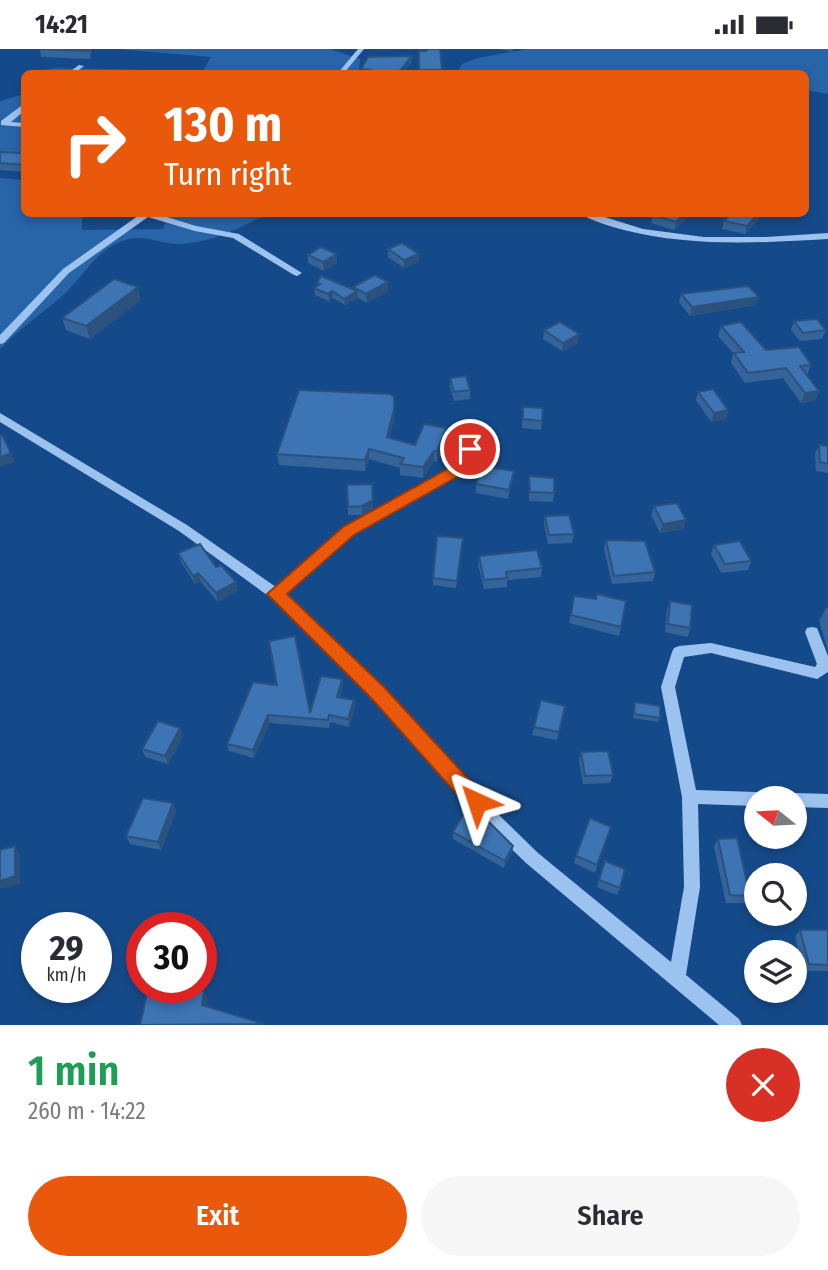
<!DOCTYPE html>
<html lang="en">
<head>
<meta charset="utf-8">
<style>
	body { margin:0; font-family:"Fira Sans Condensed",sans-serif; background:#f7f7f7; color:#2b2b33; height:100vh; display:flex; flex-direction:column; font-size:26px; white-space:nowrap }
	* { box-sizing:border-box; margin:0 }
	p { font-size:23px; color:#7c7c81 }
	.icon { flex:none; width:38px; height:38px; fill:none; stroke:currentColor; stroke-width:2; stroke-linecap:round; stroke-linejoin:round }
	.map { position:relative; height:976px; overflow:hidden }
	.drawer { display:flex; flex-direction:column; background:#fff; flex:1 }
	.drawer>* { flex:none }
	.top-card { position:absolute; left:21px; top:21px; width:788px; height:147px; border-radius:10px; box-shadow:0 4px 10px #0003; background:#ea580c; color:#fff; overflow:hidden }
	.needle { width:46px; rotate:288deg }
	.buttons { position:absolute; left:744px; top:737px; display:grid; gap:14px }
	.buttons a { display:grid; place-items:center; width:63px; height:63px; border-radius:50%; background:#fff; box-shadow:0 4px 10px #0003; font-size:35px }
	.speed { position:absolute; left:21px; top:863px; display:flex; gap:14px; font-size:35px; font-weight:700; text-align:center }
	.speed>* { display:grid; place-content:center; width:91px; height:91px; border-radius:50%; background:#fff; box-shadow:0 4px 10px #0003; line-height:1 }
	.speed small { font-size:18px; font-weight:400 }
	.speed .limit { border:10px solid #d22; background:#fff; color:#111 }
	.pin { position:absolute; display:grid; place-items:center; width:60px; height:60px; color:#fff; margin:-30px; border:4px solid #fff; border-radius:50%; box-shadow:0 2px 7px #0007 }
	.me { position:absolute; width:77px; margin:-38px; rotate:318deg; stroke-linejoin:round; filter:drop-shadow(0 0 5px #0008) }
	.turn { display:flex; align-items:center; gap:24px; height:147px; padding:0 28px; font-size:32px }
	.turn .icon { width:91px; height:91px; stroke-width:2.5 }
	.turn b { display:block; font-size:49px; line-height:60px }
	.round { display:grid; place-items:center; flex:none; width:74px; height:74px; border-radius:37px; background:#f7f7f7 }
	.overview { display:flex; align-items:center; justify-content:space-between; height:119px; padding:0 28px }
	h1 { font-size:42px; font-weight:600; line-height:52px; color:#1e9e55 }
	.action { display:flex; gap:14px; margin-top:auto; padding:14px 28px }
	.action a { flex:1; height:80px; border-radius:42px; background:#ea580c; color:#fff; font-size:28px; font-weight:600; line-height:80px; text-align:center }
	.action a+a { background:#f7f7f7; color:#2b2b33 }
	.status { display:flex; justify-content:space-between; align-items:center; height:49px; padding:0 35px; background:#fff; direction:ltr }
	.status svg { height:19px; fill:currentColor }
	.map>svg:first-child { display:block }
	.green { fill:#2764a8 }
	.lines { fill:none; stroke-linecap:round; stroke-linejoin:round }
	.minor { fill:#9cc3ef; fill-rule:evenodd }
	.wall { fill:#34649a }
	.shaded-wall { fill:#2b517d }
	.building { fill:#3d74b3; stroke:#2b517d; stroke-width:2 }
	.route { fill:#ea580c; stroke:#983908; stroke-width:2 }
</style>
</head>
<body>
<div class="status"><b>14:21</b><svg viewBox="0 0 49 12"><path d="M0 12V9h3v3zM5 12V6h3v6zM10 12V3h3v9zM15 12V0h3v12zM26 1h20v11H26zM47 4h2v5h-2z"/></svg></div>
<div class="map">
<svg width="828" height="976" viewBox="0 0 828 976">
	<rect width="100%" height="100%" fill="#154a8a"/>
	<!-- green -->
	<g class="green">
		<polygon points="118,0 330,0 360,10 359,24 25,24 54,19 203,22 211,8"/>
		<polygon points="527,0 828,0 828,45 805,41 805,24 457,24 462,15 478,9"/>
		<polygon points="24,45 24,107 0,107 0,52"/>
		<path d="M0,129l24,2v33l58,1v16l81,-1 5,-15h99c-27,14 -59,30 -91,30 -16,-1 -31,-9 -47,-5 -32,7 -45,38 -68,58 -21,18 -42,32 -61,52z"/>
	</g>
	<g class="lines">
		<!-- minor -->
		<g class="minor">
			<polygon points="358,0 364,0 344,24 338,24"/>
			<polygon points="79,16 84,17 75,24 68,24"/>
			<polygon points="21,57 24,57 24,62 11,73 24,74 24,78 1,76 1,72"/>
			<polygon points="142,164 154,164 196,177 239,185 302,224 297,227 294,226 233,189 195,182 148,168 69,224 4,294 0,295 0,286 63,220"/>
			<path d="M579,164h13l51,16 61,8h62l62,-4v6c-68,4 -137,8 -204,-9 -15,-4 -32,-9 -45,-17z"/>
			<polygon points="0,364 187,476 276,538 344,479 452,419 459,413 466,396 474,396 476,399 470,415 460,425 352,485 284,545 384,640 501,768 538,804 671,913 684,838 682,748 661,638 672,603 674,599 679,597 711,594 815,618 817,615 805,583 807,579 812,578 817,579 828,607 828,623 817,630 711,604 684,608 675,638 696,741 756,743 761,745 763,749 756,749 756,757 698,755 700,838 686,926 739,970 742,976 719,976 526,814 489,778 374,648 271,549 179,482 0,373"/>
			<polygon points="794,744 828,745 828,759 794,758 794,749 787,749 789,746"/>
		</g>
	</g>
	<!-- wall -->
	<g class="wall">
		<polygon points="40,0 91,0 90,10 41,8"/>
		<polygon points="499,0 513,0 512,3"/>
		<polygon points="419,2 426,2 442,21 442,24 419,24"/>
		<polygon points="412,7 412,13 403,24 361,24 361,20"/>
		<polygon points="24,100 24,123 0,121 0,103 19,104"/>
		<polygon points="732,164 765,164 745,185 722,180 724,172"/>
		<polygon points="653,166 686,170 674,181 651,174"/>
		<polygon points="388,200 419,205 419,213 404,219 388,208"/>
		<polygon points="337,205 337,214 324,222 308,214 308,206"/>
		<polygon points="388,233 388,242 367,254 358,249 345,256 333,249 329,252 315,246 314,239 318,237 317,234 354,241 353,238"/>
		<polygon points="681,245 756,256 690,267 679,253"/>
		<polygon points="141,251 90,290 66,281 62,269"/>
		<polygon points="794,272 826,281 822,290 800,292 791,281"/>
		<polygon points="721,277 766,301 811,316 807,326 819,342 815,352 801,354 783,329 745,334 731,314 733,304 718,287"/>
		<polygon points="544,281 578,294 562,302 543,290"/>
		<polygon points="450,329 470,341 470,350 454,352 450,338"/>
		<polygon points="698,343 728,361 726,370 711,373 696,351"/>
		<polygon points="394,348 394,371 389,389 415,396 446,390 437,413 434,412 423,429 400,426 400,419 369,410 365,422 279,416 277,405"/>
		<polygon points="523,358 543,359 541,381 522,379"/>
		<polygon points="819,396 828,397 828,424 816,422 815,405"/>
		<polygon points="514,422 513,431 508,450 476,444 476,435"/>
		<polygon points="529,427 554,444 553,453 529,452"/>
		<polygon points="372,435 373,460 362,466 348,466 347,436"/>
		<polygon points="654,457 684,480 660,484 651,466"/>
		<polygon points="545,467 574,485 572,494 548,495 544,475"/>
		<polygon points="606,491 655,523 653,532 612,535 604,500"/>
		<polygon points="462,496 456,539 433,536 433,529"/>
		<polygon points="714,496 751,512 748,521 721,524 711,505"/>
		<polygon points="178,504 216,518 238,541 218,553 201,533 195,535 181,513"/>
		<polygon points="479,507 542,519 541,528 507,531 507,538 484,540 478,515"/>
		<polygon points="574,547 621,578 619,587 569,574"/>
		<polygon points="670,552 690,579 688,588 665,583 667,561"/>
		<polygon points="826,559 828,559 828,602 819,572"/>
		<polygon points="342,630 343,638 340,648 354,651 355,659 349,678 330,673 329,679 270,674 254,709 229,702 227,695 277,636 310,664"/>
		<polygon points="635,653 660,669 658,673 633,669"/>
		<polygon points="565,657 557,691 532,686 534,678"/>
		<polygon points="183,687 168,715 145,708 142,700"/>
		<polygon points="581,703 613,726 610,734 583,735 579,711"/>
		<polygon points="173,754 176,762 161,801 130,795 126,787"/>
		<polygon points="611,778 595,824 574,814 576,807"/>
		<polygon points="453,783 512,804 504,819 453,790"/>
		<polygon points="718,790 750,847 745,854 726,854 714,797"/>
		<polygon points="605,812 620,839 617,846 597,838"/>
		<polygon points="800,881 828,881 828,922 804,922 795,888"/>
	</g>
	<!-- shaded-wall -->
	<g class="shaded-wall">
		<polygon points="412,7 412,13 403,24 398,24"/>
		<polygon points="685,164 687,164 686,170 674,181 676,173"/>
		<polygon points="759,164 765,164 745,185 747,177"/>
		<polygon points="337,205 337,214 324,222 323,213"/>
		<polygon points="419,205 419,213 404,219 404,211"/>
		<polygon points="388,233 388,242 367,254 366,245"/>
		<polygon points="138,238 141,251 90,290 86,277"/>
		<polygon points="332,242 333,249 329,252 328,245"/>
		<polygon points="357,242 358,249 345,256 344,250"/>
		<polygon points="759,248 756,256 690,267 692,258"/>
		<polygon points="579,285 578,294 562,302 563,294"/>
		<polygon points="819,342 815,352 801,354 805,344"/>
		<polygon points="394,348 394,371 387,399 387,388"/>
		<polygon points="728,361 726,370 711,373 714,364"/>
		<polygon points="446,379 446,390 437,413 437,402"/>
		<polygon points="369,400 369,410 365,422 365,411"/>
		<polygon points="434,402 434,412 423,429 423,418"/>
		<polygon points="11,404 15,413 0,418 0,408"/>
		<polygon points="514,422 513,431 508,450 509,441"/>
		<polygon points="373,451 373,460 362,466 362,457"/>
		<polygon points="686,471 684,480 660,484 663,475"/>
		<polygon points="198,524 201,533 195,535 193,527"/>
		<polygon points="236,533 238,541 218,553 216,544"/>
		<polygon points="342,630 343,638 337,656 337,648"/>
		<polygon points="354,651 355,659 349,678 348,670"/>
		<polygon points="268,666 270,674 254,709 253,701"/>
		<polygon points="180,679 183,687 168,715 165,707"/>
		<polygon points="173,754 176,762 161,801 158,793"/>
		<polygon points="15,797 20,805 20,835 0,840 0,832"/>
		<polygon points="513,797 512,804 504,819 505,812"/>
		<polygon points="204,942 208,951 206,964 202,956"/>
	</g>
	<!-- building -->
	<g class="building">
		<polygon points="40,0 89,0 89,2"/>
		<polygon points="428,0 440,0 442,21 419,21 419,2 426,2"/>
		<polygon points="412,7 398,24 368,24 370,21 361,20 368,8"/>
		<polygon points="24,100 24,116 0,114 0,103 19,104"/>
		<polygon points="654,164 685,164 676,173 653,166"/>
		<polygon points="732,164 759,164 747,177 724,172"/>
		<polygon points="402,194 419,205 404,211 388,200"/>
		<polygon points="321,198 337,205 323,213 308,206"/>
		<polygon points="375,226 388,233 366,245 353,238"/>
		<polygon points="321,227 357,242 344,250 332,242 328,245 314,239 320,235 317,234"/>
		<polygon points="114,230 138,238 86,277 62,269"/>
		<polygon points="748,237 759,248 692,258 681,245"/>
		<polygon points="817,270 826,281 803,284 794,272"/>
		<polygon points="560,273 579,285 563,294 544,281"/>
		<polygon points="741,273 766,301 799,298 811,316 800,317 819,342 805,344 786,319 748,324 734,304 744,303 721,277"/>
		<polygon points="466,327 470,341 454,343 450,329"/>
		<polygon points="713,340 728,361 714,364 698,343"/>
		<polygon points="299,341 390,345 394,348 394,360 387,388 415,396 424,375 446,379 437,402 434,402 423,418 400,415 404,409 369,400 365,411 277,405"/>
		<polygon points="523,358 543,359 542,372 523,370"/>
		<polygon points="2,386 11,404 0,408 0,387"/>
		<polygon points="819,396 828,397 828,415 820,413"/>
		<polygon points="482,417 514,422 509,441 476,435"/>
		<polygon points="529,427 554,429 554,444 530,443"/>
		<polygon points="372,435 373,451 362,457 348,458 347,436"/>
		<polygon points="677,454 686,471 663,475 654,457"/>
		<polygon points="569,466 574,485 549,486 545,467"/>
		<polygon points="437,487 463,489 457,532 433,529"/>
		<polygon points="606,491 645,492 655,523 614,527"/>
		<polygon points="740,492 751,512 725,515 714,496"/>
		<polygon points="200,495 216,518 221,516 236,533 216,544 198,524 193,527 178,504"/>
		<polygon points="537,501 542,519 506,523 507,529 484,531 479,507"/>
		<polygon points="597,545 626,552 621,578 571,566 574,547 596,550"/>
		<polygon points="670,552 692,556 690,579 668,575"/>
		<polygon points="295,587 310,664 321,627 342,630 337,648 354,651 348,670 329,666 328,671 268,666 253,701 227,695 253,633 277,636 269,592"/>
		<polygon points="541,651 565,657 559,683 534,678"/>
		<polygon points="635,653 660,657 660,669 634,665"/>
		<polygon points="158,672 180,679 165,707 142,700"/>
		<polygon points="608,702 613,726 585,727 581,703"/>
		<polygon points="143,749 173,754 158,793 126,787"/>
		<polygon points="466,761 489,773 513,797 505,812 453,783"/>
		<polygon points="590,769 611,778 597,816 576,807"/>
		<polygon points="737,789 750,847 730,846 718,790"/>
		<polygon points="15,797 15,827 0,832 0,801"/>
		<polygon points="605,812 625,820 620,839 599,831"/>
		<polygon points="800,881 828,881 828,916 809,915"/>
		<polygon points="148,940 204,942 202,956 264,975 140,976"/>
	</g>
	<!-- route -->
	<polygon class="route" points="470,395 478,400 469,419 462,425 354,486 287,545 385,639 484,747 487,753 484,760 477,762 470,760 372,650 267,545 343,478 451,418 465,396"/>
</svg>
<div class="buttons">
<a><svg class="needle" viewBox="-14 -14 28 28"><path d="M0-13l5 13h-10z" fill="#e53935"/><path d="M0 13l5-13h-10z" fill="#7c7c81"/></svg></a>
<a><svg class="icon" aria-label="search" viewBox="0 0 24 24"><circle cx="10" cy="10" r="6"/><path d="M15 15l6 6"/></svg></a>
<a><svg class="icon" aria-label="layers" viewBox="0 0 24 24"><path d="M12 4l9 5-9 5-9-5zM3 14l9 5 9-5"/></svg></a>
</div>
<div class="speed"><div>29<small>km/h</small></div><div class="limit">30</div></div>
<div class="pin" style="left:470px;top:400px;background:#d93025"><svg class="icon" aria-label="arrive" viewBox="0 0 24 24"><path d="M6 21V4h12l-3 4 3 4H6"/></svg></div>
<svg class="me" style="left:477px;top:753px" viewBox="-20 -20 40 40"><path d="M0-17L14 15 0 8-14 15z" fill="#ea580c" stroke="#fff" stroke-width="4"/></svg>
<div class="top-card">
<div class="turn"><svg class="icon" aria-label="right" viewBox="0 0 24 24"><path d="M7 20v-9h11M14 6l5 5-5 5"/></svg><div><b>130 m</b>Turn right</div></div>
</div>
</div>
<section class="drawer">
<div class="overview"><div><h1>1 min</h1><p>260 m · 14:22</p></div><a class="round" style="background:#d93025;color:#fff"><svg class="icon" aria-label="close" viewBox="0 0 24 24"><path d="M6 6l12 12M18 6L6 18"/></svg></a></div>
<div class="action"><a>Exit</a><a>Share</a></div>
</section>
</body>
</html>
